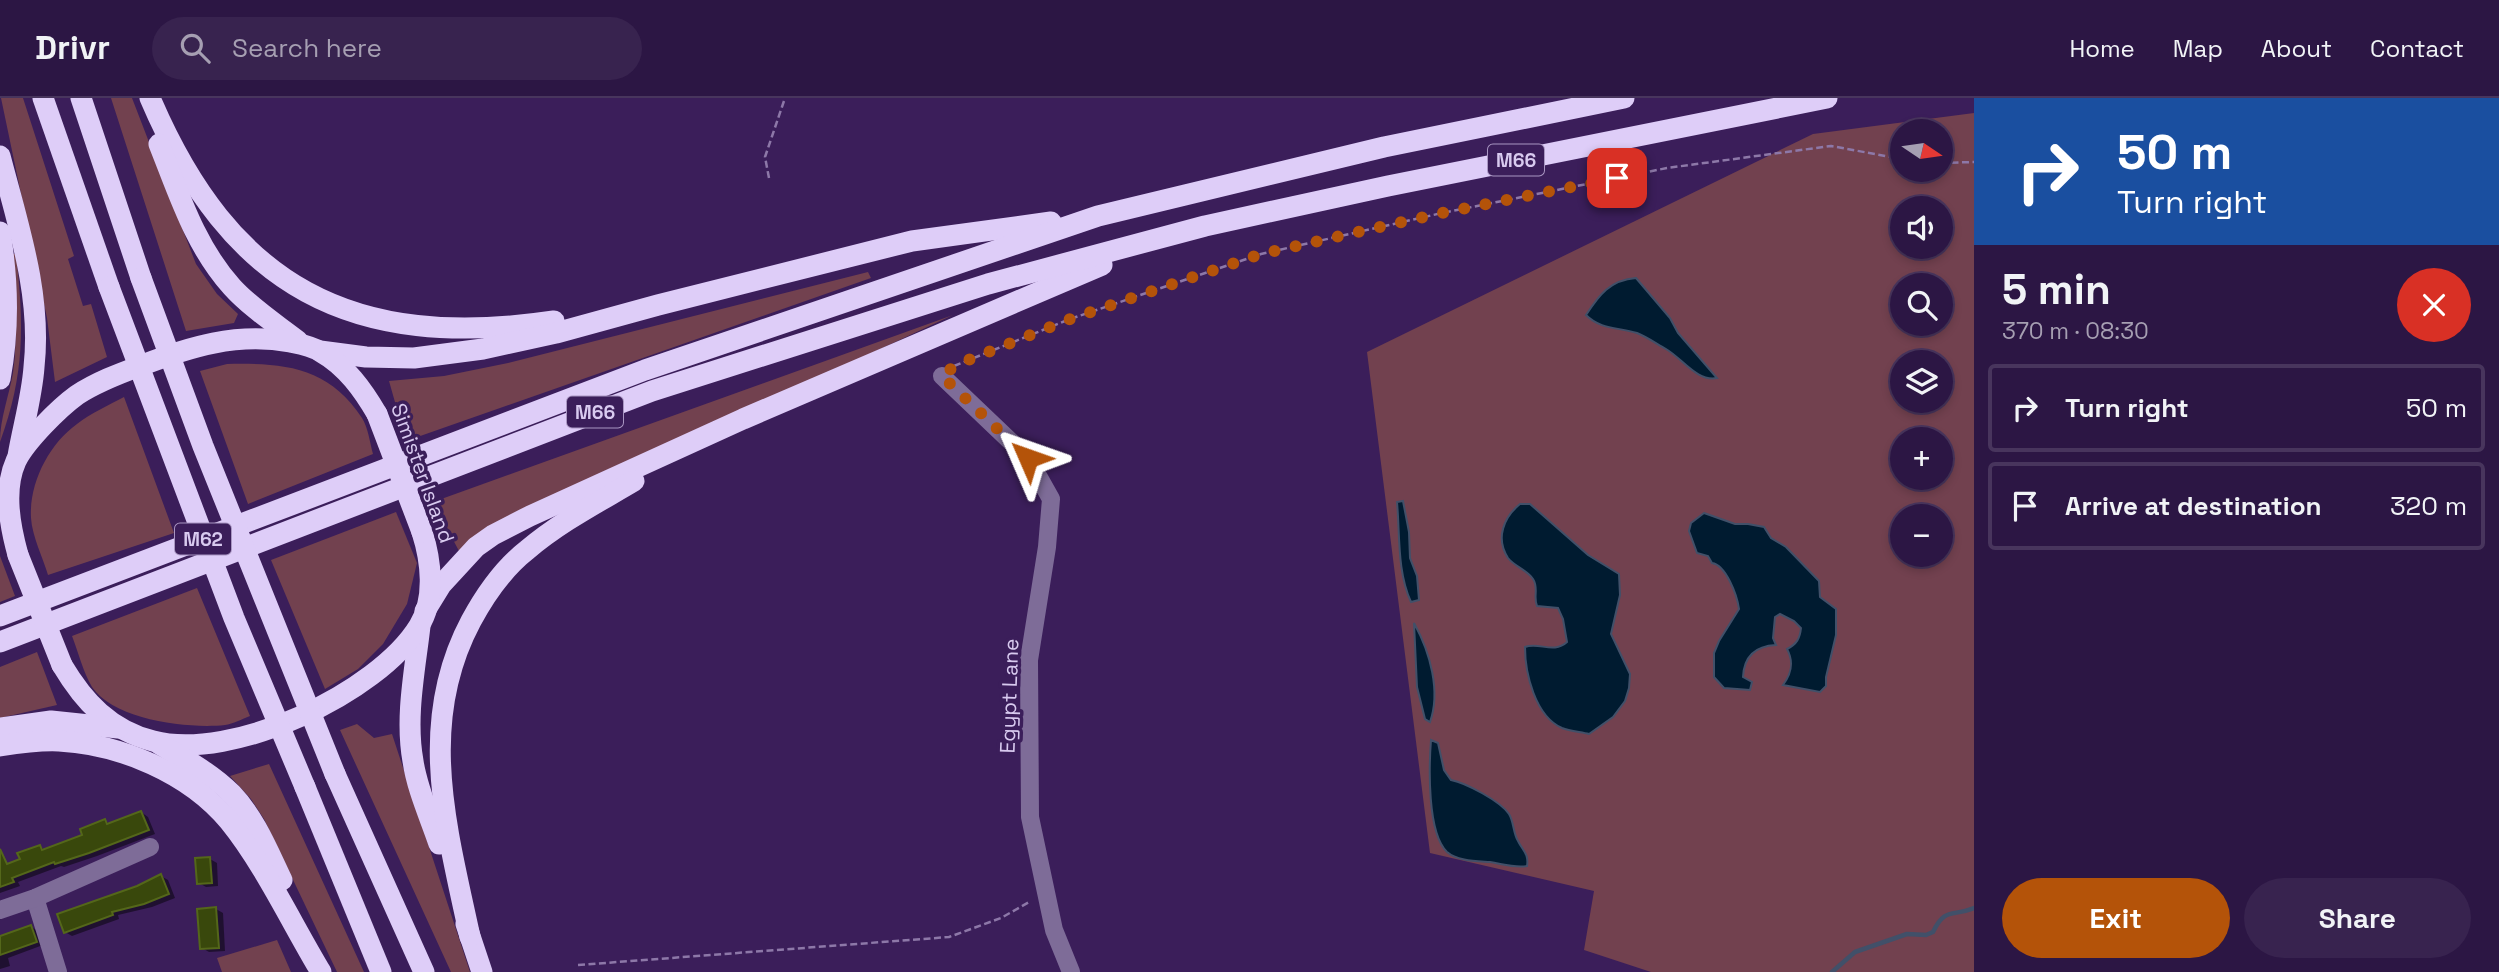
<!DOCTYPE html>
<html lang="en">
<head>
<meta charset="utf-8">
<style>
	body { margin:0; font-family:"Space Grotesk",sans-serif; background:#38234f; color:#f1f3f6; height:100vh; display:flex; flex-direction:column; font-size:26px; white-space:nowrap }
	* { box-sizing:border-box; margin:0 }
	p { font-size:23px; color:#a69fb2 }
	.icon { flex:none; width:38px; height:38px; fill:none; stroke:currentColor; stroke-width:2; stroke-linecap:round; stroke-linejoin:round }
	.map { position:relative; flex:1; overflow:hidden }
	.panel { display:flex; flex-direction:column; background:#2c1644; width:525px }
	.panel>* { flex:none }
	.guide { background:#1a4fa0; color:#fff; overflow:hidden }
	.needle { width:46px; rotate:103deg }
	.tools { position:absolute; left:1890px; top:21px; display:grid; gap:14px }
	.tools a { display:grid; place-items:center; width:63px; height:63px; border-radius:50%; background:#2c1644; box-shadow:0 4px 10px #0003,0 0 0 2px #48355d; font-size:35px }
	.pin { position:absolute; display:grid; place-items:center; width:60px; height:60px; color:#fff; margin:-30px; border-radius:14px; box-shadow:0 4px 10px #0006 }
	.me { position:absolute; width:77px; margin:-38px; rotate:313deg; stroke-linejoin:round; filter:drop-shadow(0 0 5px #0008) }
	.turn { display:flex; align-items:center; gap:24px; height:147px; padding:0 28px; font-size:32px }
	.turn .icon { width:91px; height:91px; stroke-width:2.5 }
	.turn b { display:block; font-size:49px; line-height:60px }
	.round { display:grid; place-items:center; flex:none; width:74px; height:74px; border-radius:37px; background:#38234f }
	.headline { display:flex; align-items:center; justify-content:space-between; height:119px; padding:0 28px }
	h1 { font-size:42px; font-weight:700; line-height:52px }
	.cta { display:flex; gap:14px; margin-top:auto; padding:14px 28px }
	.cta a { flex:1; height:80px; border-radius:42px; background:#b45309; color:#fff; font-size:28px; font-weight:700; line-height:80px; text-align:center }
	.cta a+a { background:#38234f; color:#f1f3f6 }
	ul { padding:0; list-style:none }
	li { display:flex; align-items:center; gap:21px; height:88px; margin:0 14px 10px; padding:0 14px; border:4px solid #48355d; border-radius:7px }
	li div { flex:1 }
	li b { display:block; font-size:26px }
	li em { font-style:normal }
	header { display:flex; align-items:center; gap:42px; box-sizing:border-box; height:98px; padding:0 35px; background:#2c1644; border-bottom:2px solid #48355d }
	header strong { font-size:33px }
	nav { display:flex; gap:38px; margin-inline-start:auto; font-size:24px }
	.search { width:490px; height:63px; background:#38234f; display:flex; align-items:center; gap:18px; box-sizing:border-box; padding:0 24px; border-radius:38px; color:#a69fb2; font-size:26px }
	main { display:flex; flex:1; min-height:0 }
	.map>svg:first-child { display:block }
	.green { fill:#72414f; fill-rule:evenodd }
	.water { fill:#001b30; stroke:#415069; stroke-width:2 }
	.shadow { fill:#0007 }
	.lines { fill:none; stroke-linecap:round; stroke-linejoin:round }
	.stream { stroke:#415069; stroke-width:4.5 }
	.building { fill:#39480c; stroke:#54671a; stroke-width:2 }
	.path { stroke:#8d78a8; stroke-width:2.5; stroke-dasharray:7 3.5; stroke-linecap:butt }
	.minor { stroke:#7e6c98; stroke-width:18 }
	.highway { stroke:#decdf8; stroke-width:21 }
	.highway-bridge { stroke:#decdf8; stroke-width:21 }
	.route { stroke:#b45309; stroke-width:12; stroke-dasharray:0 21.6 }
	.labels { text-anchor:middle; dominant-baseline:central; stroke-width:7; stroke-linejoin:round; paint-order:stroke }
	.shield { fill:#3b1e5a; stroke:#a996c2; stroke-width:2 }
	.shield-label { font-size:19px; font-weight:bold; fill:#d8caef }
	.street-label { font-size:21px; fill:#d8caef; stroke:#3b1e5a }
</style>
</head>
<body>
<header>
<strong>Drivr</strong>
<div class="search"><svg class="icon" aria-label="search" viewBox="0 0 24 24"><circle cx="10" cy="10" r="6"/><path d="M15 15l6 6"/></svg>Search here</div>
<nav><a>Home</a><a>Map</a><a>About</a><a>Contact</a></nav>
</header>
<main>
<div class="map">
<svg width="1974" height="874" viewBox="0 0 1974 874">
	<rect width="100%" height="100%" fill="#3b1e5a"/>
	<!-- green -->
	<g class="green">
		<polygon points="1,0 23,0 74,158 68,161 83,208 91,206 107,259 55,284 47,220"/>
		<polygon points="111,0 132,0 196,166 217,196 238,216 234,225 186,233"/>
		<path d="M1974,15v859h-323l-67,-22 10,-59 -164,-38 -63,-501 446,-218zM1902,33h39v39h-39zM1902,110h39v39h-39zM1902,187h39v39h-39zM1902,264h39v39h-39zM1902,341h39v39h-39zM1902,418h39v39h-39z"/>
		<path d="M10,156h6c8,71 9,120 -16,188 0,-24 9,-46 13,-69 6,-39 0,-79 -3,-119z"/>
		<polygon points="868,174 871,180 406,343 389,283 444,278 508,265"/>
		<polygon points="953,217 474,441 459,453 433,404"/>
		<path d="M227,266c56,-1 101,2 135,54 6,9 8,25 11,36l-125,50 -48,-133z"/>
		<path d="M124,299l50,136 -126,42c-5,-17 -16,-39 -17,-57 -2,-35 18,-74 46,-94 14,-11 32,-19 47,-27z"/>
		<polygon points="396,414 417,465 407,506 383,546 358,571 325,591 271,462"/>
		<polygon points="0,458 15,498 0,504"/>
		<path d="M197,490l53,128c-8,3 -17,8 -25,9 -37,4 -111,-5 -133,-38 -9,-15 -14,-36 -20,-51z"/>
		<polygon points="37,554 57,607 0,620 0,569"/>
		<polygon points="357,626 374,640 392,636 470,874 451,874 340,632"/>
		<polygon points="269,666 364,874 337,874 264,721 251,701 230,678"/>
		<polygon points="277,842 291,874 222,874 217,860"/>
	</g>
	<!-- water -->
	<g class="water">
		<path d="M1636,180l34,40 8,15 39,45c-20,4 -34,-19 -51,-29 -9,-5 -19,-12 -29,-16 -19,-6 -36,-3 -51,-18 13,-20 24,-35 50,-37z"/>
		<path d="M1403,403l6,31 1,26 7,18 2,24 -8,2c-14,-30 -11,-68 -14,-100z"/>
		<path d="M1520,406h10l58,51 31,19 1,21 -9,39 19,40 -1,14 -4,13 -12,16 -24,17c-8,-2 -19,-3 -27,-6 -27,-12 -37,-55 -37,-81 14,-5 29,7 42,-5l-4,-23 -5,-11 -21,-2c-4,-9 2,-18 -4,-27 -6,-9 -19,-13 -25,-21 -13,-20 -4,-41 12,-54z"/>
		<path d="M1704,415l31,11h13l16,3 7,11 15,9 33,34 1,16 16,12v26l-10,42v9l-6,6 -37,-7c9,-12 11,-23 4,-36 10,-5 13,-11 14,-21l-7,-7 -14,-7 -5,3 -2,21 3,7c-21,1 -32,11 -33,32l9,5 -2,8 -26,-2 -10,-11v-24l5,-12 20,-32c-2,-14 -13,-44 -27,-46l-4,-7 -11,-3 -8,-22 2,-8z"/>
		<path d="M1414,525c16,29 27,68 16,99l-5,-3 -8,-32z"/>
		<path d="M1431,642l7,3 6,27 7,10c15,3 49,21 58,34 5,8 4,19 9,27 5,10 11,13 9,25 -13,2 -24,-2 -37,-4 -13,-1 -33,-1 -43,-10 -20,-19 -18,-86 -16,-112z"/>
	</g>
	<!-- shadow -->
	<g class="shadow">
		<polygon points="141,714 148,719 155,736 97,758 64,769 61,768 18,784 20,788 0,795 0,771 22,762 40,749 46,752 84,738 105,723 111,726"/>
		<polygon points="210,761 217,765 218,788 206,789 199,785"/>
		<polygon points="161,778 168,782 175,800 152,809 118,817 119,821 72,838 65,834 137,789"/>
		<polygon points="216,811 223,815 225,853 209,854 202,850"/>
		<polygon points="31,829 38,833 43,847 8,860 10,868 0,871 0,840"/>
	</g>
	<g class="lines">
		<!-- stream -->
		<path class="stream" d="M1832,874l23,-20 52,-18 19,1 7,-3c12,-25 19,-15 41,-24"/>
	</g>
	<!-- building -->
	<g class="building">
		<polygon points="141,713 149,732 89,755 55,766 54,764 12,780 14,784 0,789 0,751 7,766 20,761 17,755 40,747 42,752 82,737 80,731 105,721 107,726"/>
		<polygon points="210,759 212,785 197,786 195,760"/>
		<polygon points="161,776 169,796 144,806 112,814 113,817 64,835 57,816 137,788"/>
		<polygon points="216,809 219,850 200,851 197,811"/>
		<polygon points="31,827 37,844 0,857 0,838"/>
	</g>
	<g class="lines">
		<!-- path -->
		<g class="path">
			<polyline points="1941,65 1974,64"/>
			<polyline points="769,80 765,59 785,0"/>
			<polyline points="954,268 1070,221 1261,156 1442,115 1667,70 1831,48 1902,61"/>
			<polyline points="578,867 949,839 1001,820 1031,803"/>
		</g>
		<!-- minor -->
		<g class="minor">
			<polyline points="942,278 1028,360 1051,401 1047,449 1029,562 1030,719 1054,832 1071,874"/>
			<polyline points="35,800 58,874"/>
			<polyline points="0,812 35,800 150,749"/>
		</g>
		<!-- highway -->
		<g class="highway">
			<polyline points="43,0 109,189"/>
			<polyline points="81,0 141,180"/>
			<path d="M150,0c81,190 202,253 404,223"/>
			<path d="M159,46c20,50 36,102 73,143 19,21 44,37 66,54"/>
			<path d="M0,58c18,69 42,139 34,211 -2,29 -11,60 -16,89"/>
			<path d="M0,134c8,48 9,99 0,147"/>
			<polyline points="320,253 366,259 414,260 483,251 556,235 658,207 912,143 1051,124"/>
			<path d="M18,457c-8,-29 -15,-65 -2,-94 10,-20 43,-53 61,-66 20,-13 41,-21 63,-29 49,-19 97,-34 150,-24 10,2 22,4 31,10 25,14 42,38 56,62"/>
			<polyline points="425,513 441,487 476,449 493,437 530,418 743,321 1102,167"/>
			<polyline points="0,518 645,272 1098,118 1384,49 1624,0"/>
			<path d="M420,528c-5,44 -15,91 -7,135 4,28 17,56 26,83"/>
			<polyline points="0,544 652,293 988,186 1205,128 1388,88 1827,0"/>
			<path d="M62,567c22,37 48,65 91,76 79,21 225,-48 266,-115 17,-27 12,-66 3,-94"/>
			<polyline points="0,630 51,623 118,630"/>
			<path d="M159,646c26,15 52,29 73,50 23,24 36,57 50,86"/>
			<path d="M0,648c19,-3 40,-6 59,-5 61,3 130,32 170,80 35,43 63,103 92,151"/>
			<polyline points="335,676 424,874"/>
			<polyline points="305,689 381,874"/>
			<polyline points="466,826 482,874"/>
			<path d="M470,839c-23,-108 -54,-213 1,-316 14,-26 33,-53 56,-71 33,-28 70,-47 107,-69"/>
		</g>
		<!-- highway-bridge -->
		<g class="highway-bridge">
			<polyline points="141,180 203,348 335,676"/>
			<polyline points="109,189 234,520 305,689"/>
			<polyline points="377,316 422,434"/>
			<polyline points="18,457 62,567"/>
		</g>
	</g>
	<g class="lines">
		<!-- route -->
		<polyline class="route" points="1028,360 942,278 956,267 1070,221 1261,156 1442,115 1617,80"/>
	</g>
	<g class="labels">
		<!-- shield labels -->
		<g class="shield">
			<rect x="1488" y="46.5" width="56" height="31" rx="5"/>
			<rect x="567" y="298.5" width="56" height="31" rx="5"/>
			<rect x="175" y="425.5" width="56" height="31" rx="5"/>
		</g>
		<g class="shield-label">
			<text x="1516" y="62">M66</text>
			<text x="595" y="314">M66</text>
			<text x="203" y="441">M62</text>
		</g>
		<!-- street labels -->
		<g class="street-label">
			<text transform="translate(423 375) rotate(70)">Simister Island</text>
			<text transform="translate(1009 598) rotate(-88)">Egypt Lane</text>
		</g>
	</g>
</svg>
<div class="tools">
<a><svg class="needle" viewBox="-14 -14 28 28"><path d="M0-13l5 13h-10z" fill="#e53935"/><path d="M0 13l5-13h-10z" fill="#a69fb2"/></svg></a>
<a><svg class="icon" aria-label="sound" viewBox="0 0 24 24"><path d="M4 9h4l5-4v14l-5-4H4zM17 9q2 3 0 6"/></svg></a>
<a><svg class="icon" aria-label="search" viewBox="0 0 24 24"><circle cx="10" cy="10" r="6"/><path d="M15 15l6 6"/></svg></a>
<a><svg class="icon" aria-label="layers" viewBox="0 0 24 24"><path d="M12 4l9 5-9 5-9-5zM3 14l9 5 9-5"/></svg></a>
<a>+</a>
<a>−</a>
</div>
<div class="pin" style="left:1617px;top:80px;background:#d93025"><svg class="icon" aria-label="arrive" viewBox="0 0 24 24"><path d="M6 21V4h12l-3 4 3 4H6"/></svg></div>
<svg class="me" style="left:1028px;top:360px" viewBox="-20 -20 40 40"><path d="M0-17L14 15 0 8-14 15z" fill="#b45309" stroke="#fff" stroke-width="4"/></svg>
</div>
<section class="panel">
<div class="guide">
<div class="turn"><svg class="icon" aria-label="right" viewBox="0 0 24 24"><path d="M7 20v-9h11M14 6l5 5-5 5"/></svg><div><b>50 m</b>Turn right</div></div>
</div>
<div class="headline"><div><h1>5 min</h1><p>370 m · 08:30</p></div><a class="round" style="background:#d93025;color:#fff"><svg class="icon" aria-label="close" viewBox="0 0 24 24"><path d="M6 6l12 12M18 6L6 18"/></svg></a></div>
<ul>
<li><svg class="icon" aria-label="right" viewBox="0 0 24 24"><path d="M7 20v-9h11M14 6l5 5-5 5"/></svg><div><b>Turn right</b></div><em>50 m</em></li>
<li><svg class="icon" aria-label="arrive" viewBox="0 0 24 24"><path d="M6 21V4h12l-3 4 3 4H6"/></svg><div><b>Arrive at destination</b></div><em>320 m</em></li>
</ul>
<div class="cta"><a>Exit</a><a>Share</a></div>
</section>
</main>
</body>
</html>
